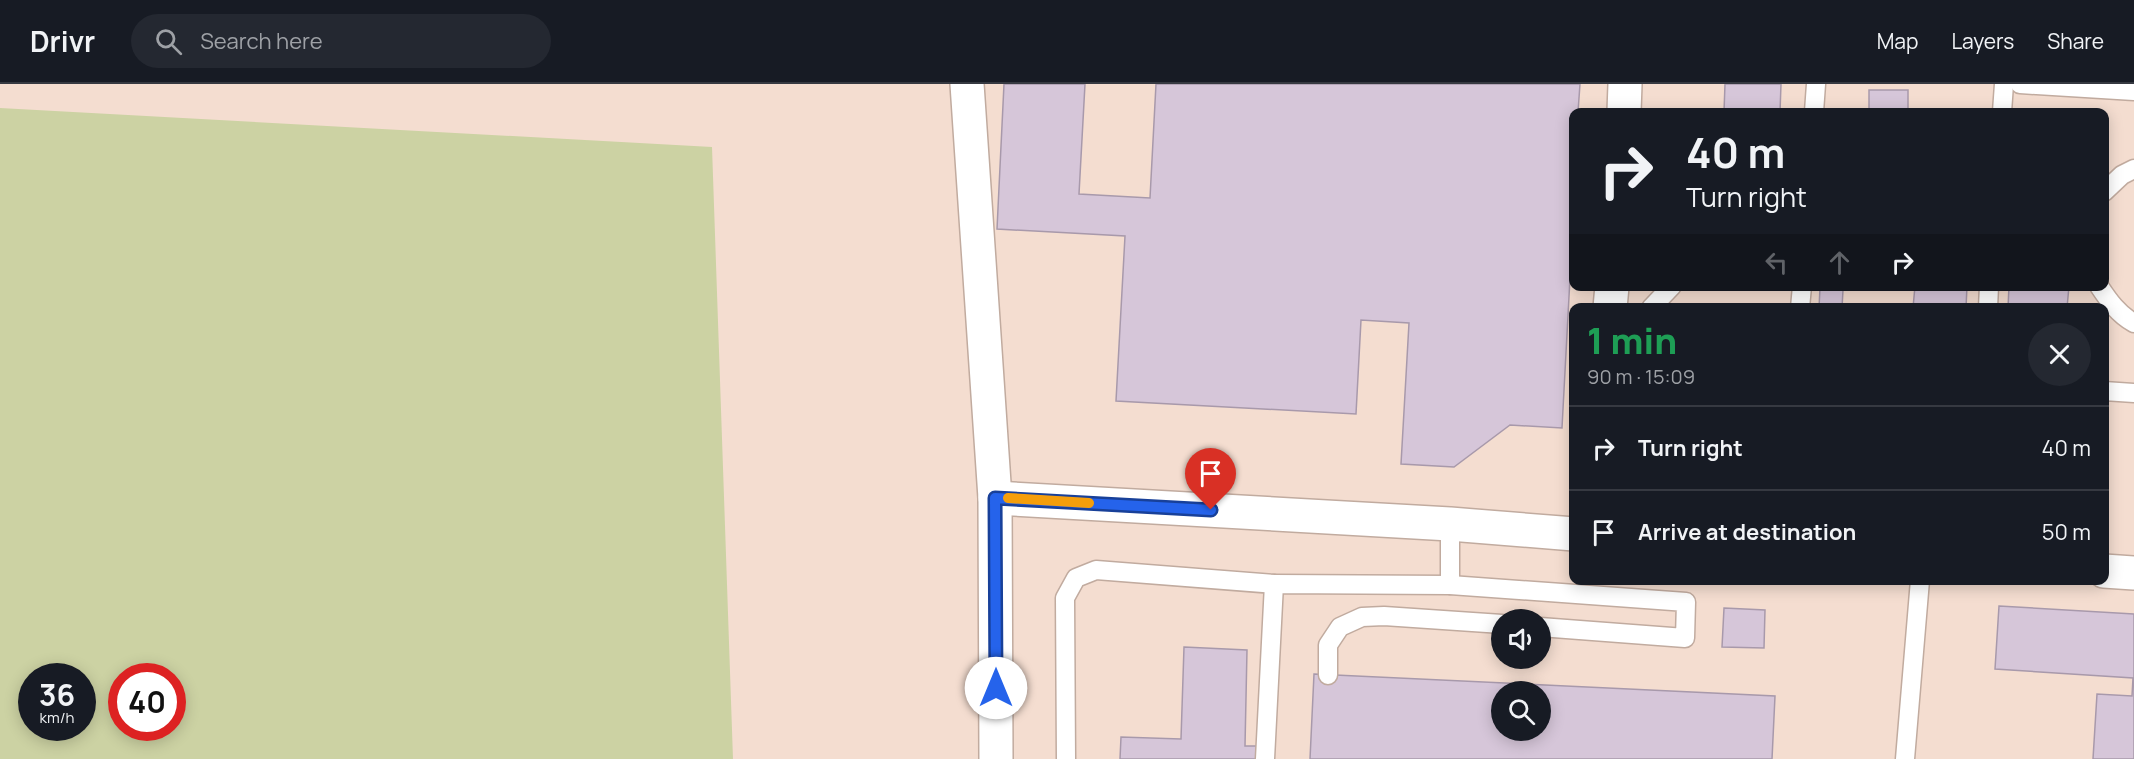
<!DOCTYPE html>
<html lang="en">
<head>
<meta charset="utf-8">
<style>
	body { margin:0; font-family:Manrope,sans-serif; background:#242831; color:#f1f3f6; height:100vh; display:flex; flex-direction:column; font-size:22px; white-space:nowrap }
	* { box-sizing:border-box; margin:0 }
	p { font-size:20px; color:#9ea1a6 }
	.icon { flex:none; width:33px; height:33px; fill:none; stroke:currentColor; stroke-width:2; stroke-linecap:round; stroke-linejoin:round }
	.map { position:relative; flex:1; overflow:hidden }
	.side { position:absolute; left:1569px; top:219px; width:540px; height:282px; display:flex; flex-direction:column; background:#171b24; border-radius:12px; box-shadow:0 3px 15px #0003 }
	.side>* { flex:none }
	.hud { position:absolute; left:1569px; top:24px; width:540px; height:183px; border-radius:12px; box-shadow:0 3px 15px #0003; background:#171b24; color:#f1f3f6; overflow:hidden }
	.buttons { position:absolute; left:1491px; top:525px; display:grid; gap:12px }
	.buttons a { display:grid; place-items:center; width:60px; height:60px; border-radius:50%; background:#171b24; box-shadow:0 3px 15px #0003; font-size:30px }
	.speed { position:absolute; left:18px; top:579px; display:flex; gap:12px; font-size:30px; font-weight:700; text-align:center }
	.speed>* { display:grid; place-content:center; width:78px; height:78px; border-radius:50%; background:#171b24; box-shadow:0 3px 15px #0003; line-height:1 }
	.speed small { font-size:15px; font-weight:400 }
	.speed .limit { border:9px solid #d22; background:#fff; color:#111 }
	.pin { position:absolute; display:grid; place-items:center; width:51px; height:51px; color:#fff; margin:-62px -26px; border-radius:50% 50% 50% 0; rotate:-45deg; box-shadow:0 0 6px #0007 }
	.pin .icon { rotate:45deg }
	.me { position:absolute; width:66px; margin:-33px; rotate:0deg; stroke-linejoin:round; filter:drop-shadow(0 0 4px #0008) }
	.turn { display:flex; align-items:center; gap:21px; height:126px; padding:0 18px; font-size:27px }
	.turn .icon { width:78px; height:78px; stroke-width:2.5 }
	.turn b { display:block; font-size:42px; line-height:51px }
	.lanes { display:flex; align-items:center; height:57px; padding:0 18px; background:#0003; justify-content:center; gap:30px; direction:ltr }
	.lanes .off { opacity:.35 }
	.round { display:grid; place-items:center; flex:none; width:63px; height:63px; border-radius:32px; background:#242831 }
	.overview { display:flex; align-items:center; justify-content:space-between; height:102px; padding:0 18px }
	h1 { font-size:36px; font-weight:800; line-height:45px; color:#1e9e55 }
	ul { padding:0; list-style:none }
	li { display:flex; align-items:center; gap:18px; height:84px; padding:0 18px; border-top:2px solid #363941 }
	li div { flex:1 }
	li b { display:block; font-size:22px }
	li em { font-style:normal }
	header { display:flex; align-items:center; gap:36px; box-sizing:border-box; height:84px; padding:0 30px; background:#171b24; border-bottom:2px solid #363941 }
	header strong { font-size:28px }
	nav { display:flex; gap:33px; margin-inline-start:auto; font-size:21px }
	.search { width:420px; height:54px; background:#242831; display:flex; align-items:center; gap:15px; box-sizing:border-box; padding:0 21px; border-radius:33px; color:#9ea1a6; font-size:22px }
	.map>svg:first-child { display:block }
	.green { fill:#ccd2a3; fill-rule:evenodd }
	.building { fill:#d6c6d9; stroke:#a899ab; stroke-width:1.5; fill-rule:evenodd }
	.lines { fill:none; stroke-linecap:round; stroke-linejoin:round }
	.lane-casing { stroke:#c1ab9f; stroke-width:21 }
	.street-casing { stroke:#c1ab9f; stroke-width:36 }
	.secondary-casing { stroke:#c1ab9f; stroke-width:36 }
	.lane { stroke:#fff; stroke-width:18 }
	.street { stroke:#fff; stroke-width:33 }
	.secondary { stroke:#fff; stroke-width:33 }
	.route-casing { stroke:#184099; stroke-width:15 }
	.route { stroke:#2563eb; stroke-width:10 }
	.slow { stroke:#f59e0b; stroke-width:10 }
</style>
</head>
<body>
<header>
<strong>Drivr</strong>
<div class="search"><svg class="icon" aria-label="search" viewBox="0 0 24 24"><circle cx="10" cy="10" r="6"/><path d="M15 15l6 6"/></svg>Search here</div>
<nav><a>Map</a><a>Layers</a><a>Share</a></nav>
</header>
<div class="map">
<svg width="2134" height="675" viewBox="0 0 2134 675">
	<rect width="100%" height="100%" fill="#f4ddd0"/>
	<!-- green -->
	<path class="green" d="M0,24l712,39 21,612h-733zM32,592h50v52h-50zM122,592h50v52h-50z"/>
	<!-- building -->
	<g class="building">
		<polygon points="1004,0 1085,0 1079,110 1150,114 1156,0 1580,0 1578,28 1574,28 1574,119 1562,344 1510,341 1454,383 1401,380 1409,239 1361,236 1356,330 1116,317 1125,152 997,145"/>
		<polygon points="1725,0 1781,0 1780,28 1724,28"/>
		<rect x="1869" y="6" width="39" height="22"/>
		<polygon points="1915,202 1967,202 1966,224 1913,224"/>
		<polygon points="2009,202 2069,202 2067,224 2008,224"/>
		<polygon points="1820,204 1843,206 1842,224 1819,224"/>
		<polygon points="1999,522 2134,530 2134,675 2093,675 2097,610 2132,612 2133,594 1995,585"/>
		<polygon points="1724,524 1765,526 1764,564 1722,563"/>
		<polygon points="1184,563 1247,566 1245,662 1257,662 1256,675 1120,675 1121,653 1181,655"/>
		<path d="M1314,590l461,22 -3,63h-462zM1502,608h38v38h-38z"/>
	</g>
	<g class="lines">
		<defs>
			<g id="lane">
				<polyline points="2020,0 2134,7"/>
				<polyline points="1814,28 1816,0"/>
				<polyline points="2002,28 2004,0"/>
				<polyline points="2104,108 2122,91 2134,85"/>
				<path d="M2099,202c10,15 19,28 35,37"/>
				<polyline points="1651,224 1672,202"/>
				<polyline points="1800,224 1802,202"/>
				<polyline points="1988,224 1989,202"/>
				<polyline points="2104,307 2134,309"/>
				<polyline points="1450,501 1686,518 1685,554 1540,543"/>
				<polyline points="1328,591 1328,561 1340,543 1362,533 1384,532 1502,540"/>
				<polyline points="1066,675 1065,514 1076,494 1096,486 1274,500"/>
				<polyline points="1265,675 1274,500 1450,501 1450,440"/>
				<polyline points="1905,675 1920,496"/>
			</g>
			<g id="street">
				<polyline points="1624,28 1625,0"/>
				<polyline points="1610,224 1612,202"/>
			</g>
			<g id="secondary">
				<polyline points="967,0 995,414 996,675"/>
				<polyline points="995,414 1450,440 1574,450"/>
				<polyline points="2104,487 2134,489"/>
			</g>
		</defs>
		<!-- lane casing -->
		<use href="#lane" class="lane-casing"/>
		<!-- street casing -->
		<use href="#street" class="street-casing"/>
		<!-- secondary casing -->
		<use href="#secondary" class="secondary-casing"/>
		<!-- lane -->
		<use href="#lane" class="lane"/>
		<!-- street -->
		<use href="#street" class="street"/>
		<!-- secondary -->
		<use href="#secondary" class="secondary"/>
	</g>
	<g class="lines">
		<defs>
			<polyline id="route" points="996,604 995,414 1211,426"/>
		</defs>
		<!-- route casing -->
		<use href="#route" class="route-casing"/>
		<!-- route -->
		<use href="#route" class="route"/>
		<!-- slow -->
		<polyline class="slow" points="1008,414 1089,419"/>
	</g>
</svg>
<div class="buttons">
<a><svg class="icon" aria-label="sound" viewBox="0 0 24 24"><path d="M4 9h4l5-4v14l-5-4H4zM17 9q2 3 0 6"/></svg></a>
<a><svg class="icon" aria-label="search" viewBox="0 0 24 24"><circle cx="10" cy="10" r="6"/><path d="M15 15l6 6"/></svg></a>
</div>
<div class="speed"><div>36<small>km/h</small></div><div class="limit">40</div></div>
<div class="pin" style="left:1211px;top:426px;background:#d93025"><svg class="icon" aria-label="arrive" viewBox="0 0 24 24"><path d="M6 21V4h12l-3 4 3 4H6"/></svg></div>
<svg class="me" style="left:996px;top:604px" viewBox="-20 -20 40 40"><circle r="19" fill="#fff"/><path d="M0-13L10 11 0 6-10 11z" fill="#2563eb"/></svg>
<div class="hud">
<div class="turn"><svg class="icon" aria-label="right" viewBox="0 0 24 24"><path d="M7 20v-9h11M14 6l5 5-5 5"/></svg><div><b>40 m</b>Turn right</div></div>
<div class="lanes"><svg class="icon off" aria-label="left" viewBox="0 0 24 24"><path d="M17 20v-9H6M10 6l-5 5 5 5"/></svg><svg class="icon off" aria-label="ahead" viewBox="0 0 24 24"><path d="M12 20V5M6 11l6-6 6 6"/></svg><svg class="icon" aria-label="right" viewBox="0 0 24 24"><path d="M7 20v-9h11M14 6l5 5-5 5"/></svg></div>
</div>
<section class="side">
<div class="overview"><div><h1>1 min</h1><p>90 m · 15:09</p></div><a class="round"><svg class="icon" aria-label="close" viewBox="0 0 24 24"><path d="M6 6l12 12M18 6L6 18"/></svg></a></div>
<ul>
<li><svg class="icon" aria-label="right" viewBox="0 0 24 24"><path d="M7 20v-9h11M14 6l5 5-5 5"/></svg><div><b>Turn right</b></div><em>40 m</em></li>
<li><svg class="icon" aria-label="arrive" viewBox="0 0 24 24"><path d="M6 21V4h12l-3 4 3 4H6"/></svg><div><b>Arrive at destination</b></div><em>50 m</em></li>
</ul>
</section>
</div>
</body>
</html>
